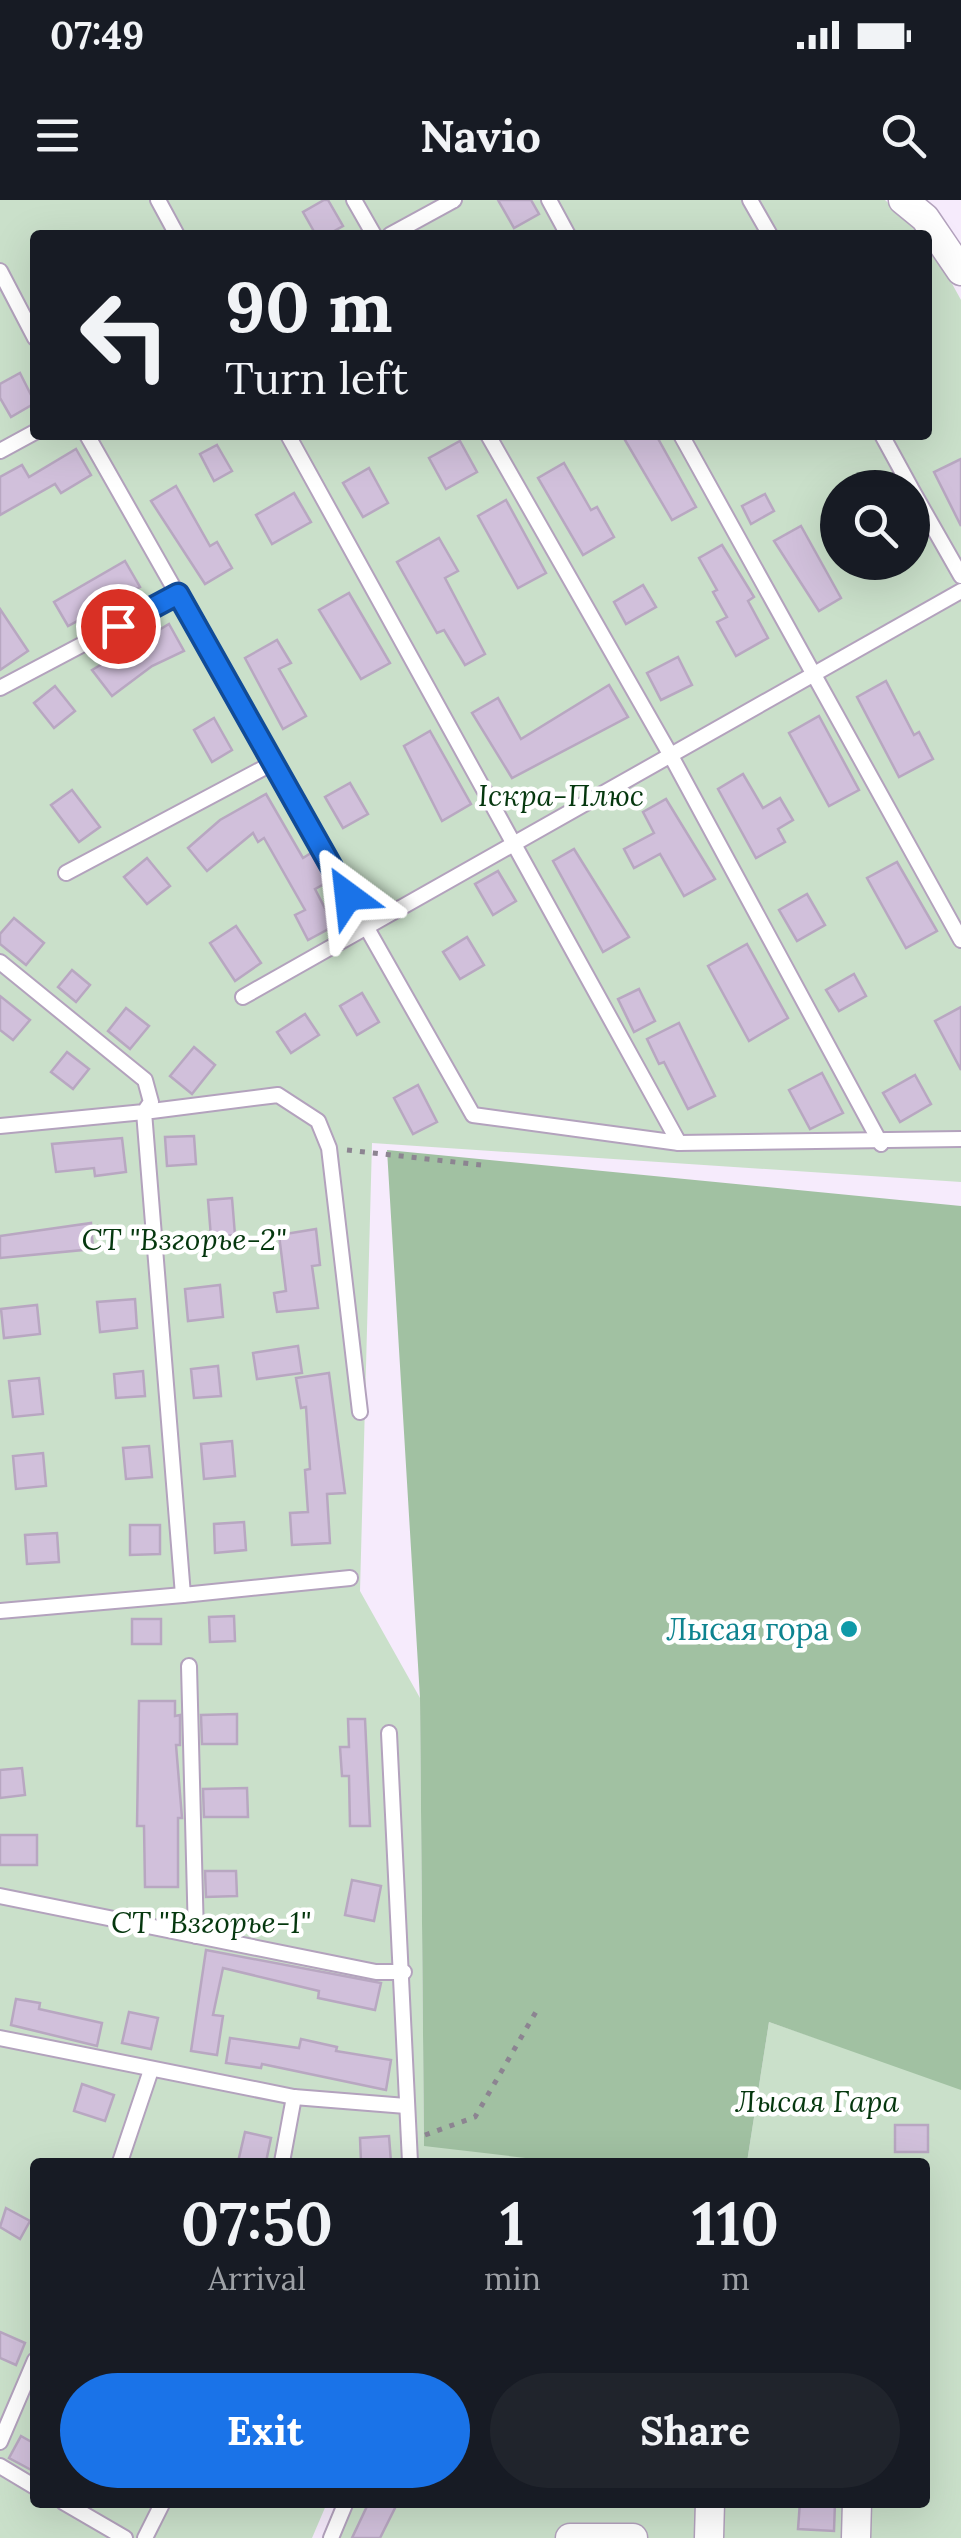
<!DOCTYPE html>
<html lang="en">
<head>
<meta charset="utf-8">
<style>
	body { margin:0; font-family:Lora,serif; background:#20242c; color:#f1f3f6; height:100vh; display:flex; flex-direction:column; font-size:38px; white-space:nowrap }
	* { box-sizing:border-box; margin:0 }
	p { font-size:32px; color:#9ea1a6 }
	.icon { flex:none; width:55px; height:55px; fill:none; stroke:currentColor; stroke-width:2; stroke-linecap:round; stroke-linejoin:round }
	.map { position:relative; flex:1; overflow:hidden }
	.side { position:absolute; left:30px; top:1958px; width:900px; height:350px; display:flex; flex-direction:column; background:#171b24; border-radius:10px; box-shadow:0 10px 40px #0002 }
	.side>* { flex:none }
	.guide { position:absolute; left:30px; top:30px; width:902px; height:210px; border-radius:10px; box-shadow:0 10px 40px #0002; background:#171b24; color:#f1f3f6; overflow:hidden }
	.tools { position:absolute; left:820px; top:270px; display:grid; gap:20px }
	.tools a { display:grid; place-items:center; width:110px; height:110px; border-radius:50%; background:#171b24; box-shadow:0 10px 40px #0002; font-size:50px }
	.pin { position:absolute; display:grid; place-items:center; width:85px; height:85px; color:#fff; margin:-42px; border:5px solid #fff; border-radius:50%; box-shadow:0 2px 10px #0007 }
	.me { position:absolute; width:110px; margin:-55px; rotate:330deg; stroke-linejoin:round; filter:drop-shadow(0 0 8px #0008) }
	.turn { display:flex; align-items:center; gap:35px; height:210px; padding:0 30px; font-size:45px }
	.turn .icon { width:130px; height:130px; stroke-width:2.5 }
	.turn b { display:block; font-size:70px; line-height:85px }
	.eta { display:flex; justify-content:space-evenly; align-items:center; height:170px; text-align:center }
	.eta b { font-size:60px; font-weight:800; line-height:70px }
	.button { display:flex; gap:20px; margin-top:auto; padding:20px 30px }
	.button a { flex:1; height:115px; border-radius:60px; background:#1a73e8; color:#fff; font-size:40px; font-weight:800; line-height:115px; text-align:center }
	.button a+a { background:#20242c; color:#f1f3f6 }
	.status { display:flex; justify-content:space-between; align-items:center; height:70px; padding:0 50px; background:#171b24; direction:ltr }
	.status svg { height:28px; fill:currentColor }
	header { display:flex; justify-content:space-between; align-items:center; height:130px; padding:0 30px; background:#171b24; font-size:45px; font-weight:800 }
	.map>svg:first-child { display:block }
	.green { fill:#cae0ca; fill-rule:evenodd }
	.forest { fill:#a1c1a2 }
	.building { fill:#d1c0db; stroke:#b8a7c1; stroke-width:2.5 }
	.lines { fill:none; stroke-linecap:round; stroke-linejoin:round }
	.lane-casing { stroke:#b3a2bd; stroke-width:18 }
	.street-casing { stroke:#b3a2bd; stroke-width:31 }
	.path { stroke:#8c8491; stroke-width:5; stroke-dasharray:5 8; stroke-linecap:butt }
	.lane { stroke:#fff; stroke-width:14 }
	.street { stroke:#fff; stroke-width:28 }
	.route-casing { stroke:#114b97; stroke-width:25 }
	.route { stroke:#1a73e8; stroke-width:18 }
	.culture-dot { fill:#0f9aa8; stroke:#fff; stroke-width:4 }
	.labels { text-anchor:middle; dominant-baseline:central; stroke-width:9; stroke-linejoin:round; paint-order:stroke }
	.park-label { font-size:30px; font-style:italic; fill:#05370e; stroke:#fff }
	.culture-label { font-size:30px; fill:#0d838f; stroke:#fff; text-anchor:end }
</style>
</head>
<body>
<div class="status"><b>07:49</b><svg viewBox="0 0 49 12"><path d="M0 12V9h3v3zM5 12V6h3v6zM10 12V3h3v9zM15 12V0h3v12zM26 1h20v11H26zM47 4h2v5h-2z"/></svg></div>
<header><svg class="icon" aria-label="menu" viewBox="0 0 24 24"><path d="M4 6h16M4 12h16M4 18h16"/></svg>Navio<svg class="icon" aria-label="search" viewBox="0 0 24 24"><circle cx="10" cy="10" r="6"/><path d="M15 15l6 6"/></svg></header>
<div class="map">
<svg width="961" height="2338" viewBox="0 0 961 2338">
	<rect width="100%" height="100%" fill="#f6ebfc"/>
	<!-- green -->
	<g class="green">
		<path d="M0,0h885l39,35h-889v200h893v-195l33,60v882l-589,-39 -12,448 60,107 4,447 169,17h-558v340l292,1 -15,35h-312zM838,288h74v74h-74z"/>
		<polygon points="769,1822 961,1888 961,2338 331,2338 346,2303 925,2302 925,1962 747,1962"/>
	</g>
	<!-- forest -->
	<polygon class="forest" points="387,950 961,1006 961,1890 769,1822 747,1962 543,1960 424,1946 420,1498"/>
	<!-- building -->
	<g class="building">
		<polygon points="324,0 328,0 343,26 327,35 316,35 303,12"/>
		<polygon points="498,0 531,0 539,14 514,28"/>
		<polygon points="20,173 35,203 11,217 0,198 0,184"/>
		<polygon points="622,235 656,235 696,307 672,320"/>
		<polygon points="460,241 477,272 446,289 429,258"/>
		<polygon points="217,245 232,271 214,281 200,254"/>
		<polygon points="76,249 91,275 61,293 55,284 0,315 0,277 22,265 29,277"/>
		<polygon points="961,259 961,326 934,272"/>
		<polygon points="564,263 591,310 597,307 614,337 583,355 538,278"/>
		<polygon points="369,268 388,303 363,317 343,283"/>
		<polygon points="176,286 210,346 217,342 232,368 205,384 151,301"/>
		<polygon points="294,293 311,322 272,344 256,315"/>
		<polygon points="765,294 774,311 751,324 742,306"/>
		<polygon points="506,300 546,373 518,388 478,316"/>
		<polygon points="801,326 841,398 819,411 774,341"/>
		<polygon points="439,338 458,371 445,378 485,454 465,465 444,430 437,433 397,362"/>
		<polygon points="722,345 754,397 748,401 768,438 736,456 717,422 727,417 713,392 717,390 699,358"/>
		<polygon points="125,361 140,387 68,426 54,402"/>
		<polygon points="643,385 656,407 626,424 614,402"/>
		<polygon points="349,393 390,463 361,479 319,410"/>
		<polygon points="0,409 28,451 0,470"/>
		<polygon points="169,424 184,451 152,466 112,496 92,470"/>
		<polygon points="277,440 291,463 279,469 306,516 283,529 245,458"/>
		<polygon points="678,457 692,485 661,500 647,473"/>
		<polygon points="886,481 914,535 919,532 933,559 899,577 857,497"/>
		<polygon points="609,485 628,517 512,578 472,513 498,498 521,539"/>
		<polygon points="55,486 75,511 54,528 34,503"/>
		<polygon points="819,516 859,590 829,606 789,533"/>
		<polygon points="214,518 232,550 212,562 194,530"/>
		<polygon points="430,531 471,604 442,621 404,546"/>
		<polygon points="743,574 763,608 780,598 793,620 778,629 785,642 756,658 718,589"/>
		<polygon points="350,583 368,614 343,628 325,597"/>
		<polygon points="72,590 100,627 79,642 51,605"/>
		<polygon points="266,594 303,658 311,653 328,682 315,689 334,726 308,740 295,715 305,710 264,638 258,642 253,633 207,671 188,648 220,620"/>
		<polygon points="666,599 715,679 684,696 660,654 634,668 624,649 654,633 643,612"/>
		<polygon points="574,649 629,737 603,752 553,661"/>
		<polygon points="147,658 170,686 147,704 124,677"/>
		<polygon points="897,662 937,731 906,748 867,678"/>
		<polygon points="498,671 516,701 493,715 475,684"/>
		<polygon points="807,694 825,725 797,741 779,710"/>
		<polygon points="14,718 44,743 26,765 0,744 0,734"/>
		<polygon points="236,726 261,763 235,781 210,743"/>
		<polygon points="467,737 484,765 460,779 443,752"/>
		<polygon points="747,744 788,818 749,841 708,766"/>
		<polygon points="72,770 90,785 76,802 58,787"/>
		<polygon points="854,774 866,796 839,811 826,790"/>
		<polygon points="639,789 655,821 634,832 618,799"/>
		<polygon points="362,793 379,822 357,835 340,806"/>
		<polygon points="0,796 30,820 13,840 0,830"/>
		<polygon points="961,807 961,870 935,821"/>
		<polygon points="126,808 149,826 130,849 108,831"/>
		<polygon points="305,814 319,835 291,853 277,832"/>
		<polygon points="679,823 715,896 688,909 664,862 659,864 647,839"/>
		<polygon points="194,847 215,865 192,894 170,876"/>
		<polygon points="67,852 89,869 73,889 51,872"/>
		<polygon points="822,873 843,913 810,929 789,890"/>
		<polygon points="915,875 931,904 900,922 883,893"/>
		<polygon points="418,885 437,922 413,934 394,898"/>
		<polygon points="194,936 196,964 167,966 165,937"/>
		<polygon points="122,938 126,972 95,976 94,968 56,972 52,944"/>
		<polygon points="232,998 235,1035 211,1037 208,1000"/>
		<polygon points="91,1023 93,1049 0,1058 0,1036"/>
		<polygon points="316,1029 320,1065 312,1066 318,1108 277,1112 274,1093 286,1091 279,1035"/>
		<polygon points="220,1085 223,1117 188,1121 185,1089"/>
		<polygon points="135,1099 137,1128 100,1132 97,1102"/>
		<polygon points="37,1105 40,1134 4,1138 1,1109"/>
		<polygon points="298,1146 302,1173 257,1179 253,1153"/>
		<polygon points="218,1166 221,1196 194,1198 191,1169"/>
		<polygon points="143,1171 145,1196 116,1198 114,1174"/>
		<polygon points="329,1173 345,1293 327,1294 330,1343 292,1345 290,1313 308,1312 305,1270 310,1269 306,1207 301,1208 296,1178"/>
		<polygon points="39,1178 43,1214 13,1217 9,1181"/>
		<polygon points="232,1241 235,1276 204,1279 201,1244"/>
		<polygon points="149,1246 152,1277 126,1279 123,1248"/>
		<polygon points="43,1253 46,1286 16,1289 13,1256"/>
		<polygon points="244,1322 246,1350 215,1353 214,1324"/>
		<polygon points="130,1325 160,1325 160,1354 130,1355"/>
		<polygon points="57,1333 59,1362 27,1364 25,1335"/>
		<polygon points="234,1416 235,1441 210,1442 209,1417"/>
		<rect x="132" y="1419" width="29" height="25"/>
		<polygon points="139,1501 175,1501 175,1516 180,1515 180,1545 176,1545 182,1618 178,1618 178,1687 145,1687 144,1626 137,1626"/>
		<polygon points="237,1514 237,1544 202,1544 201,1515"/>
		<polygon points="348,1519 365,1519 370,1626 350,1626 349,1576 342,1576 340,1547 349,1547"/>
		<polygon points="22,1568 25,1595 0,1598 0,1570"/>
		<polygon points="247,1588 248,1617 204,1617 203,1589"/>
		<rect x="0" y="1635" width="37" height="30"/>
		<polygon points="205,1671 236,1671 237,1696 206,1697"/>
		<polygon points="352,1680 381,1686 374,1721 345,1715"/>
		<polygon points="206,1750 381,1783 375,1810 318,1798 319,1791 223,1768 213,1815 223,1816 217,1855 191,1851"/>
		<polygon points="16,1799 40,1803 39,1809 102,1823 97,1846 11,1825"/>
		<polygon points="129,1812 158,1818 151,1849 122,1843"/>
		<polygon points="230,1838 299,1848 301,1839 337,1847 336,1851 391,1860 386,1890 262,1864 261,1868 226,1863"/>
		<polygon points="82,1884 114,1895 105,1921 74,1911"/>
		<rect x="895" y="1925" width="33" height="27"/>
		<polygon points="245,1932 271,1938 266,1962 238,1962"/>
		<polygon points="389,1936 391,1962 361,1962 360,1938"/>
		<polygon points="6,2008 30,2021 20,2039 0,2027"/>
		<polygon points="0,2132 25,2143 16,2165 0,2158"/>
		<polygon points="21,2236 35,2244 35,2272 9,2258"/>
		<polygon points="369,2302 398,2302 380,2338 352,2338"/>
		<polygon points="800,2302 835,2302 834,2331 798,2329"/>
	</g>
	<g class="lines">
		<defs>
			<g id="lane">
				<polyline points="158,0 177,35"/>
				<polyline points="354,0 374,35"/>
				<polyline points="549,0 568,35"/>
				<polyline points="750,0 770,35"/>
				<polyline points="390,35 454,0"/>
				<polyline points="0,71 35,138"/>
				<polyline points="87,235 473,915 679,943 961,939"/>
				<polyline points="288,235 679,943"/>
				<polyline points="488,235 670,554 881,944"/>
				<polyline points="681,235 961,740"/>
				<polyline points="882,235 911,288"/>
				<polyline points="0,251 35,232"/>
				<polyline points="912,290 961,376"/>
				<polyline points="0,488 178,394"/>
				<polyline points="66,673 273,563"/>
				<polyline points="0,762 145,880 151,902 144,912 0,926"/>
				<polyline points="243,797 961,391"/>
				<polyline points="350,1378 183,1395 144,912 278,895 318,921 329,948 360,1212"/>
				<polyline points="0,1411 183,1395"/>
				<polyline points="189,1466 196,1736"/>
				<polyline points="389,1533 410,1962"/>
				<polyline points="0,1696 376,1772 404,1772"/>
				<polyline points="0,1838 294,1897 406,1906"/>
				<polyline points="120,1962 151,1870"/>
				<polyline points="282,1962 294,1897"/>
				<polyline points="0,2242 35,2160"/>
				<polyline points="0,2266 35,2287"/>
				<polyline points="63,2302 125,2338"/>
				<polyline points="145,2338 163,2302"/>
				<polyline points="331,2338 346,2302"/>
			</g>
			<g id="street">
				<polyline points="903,0 925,18 961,71"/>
				<polyline points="570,2338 633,2338"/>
				<polyline points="709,2338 710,2302"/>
				<polyline points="856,2338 857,2302"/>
			</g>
		</defs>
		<!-- lane casing -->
		<use href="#lane" class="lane-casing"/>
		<!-- street casing -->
		<use href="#street" class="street-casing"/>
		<!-- path -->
		<g class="path">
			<polyline points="347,950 481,965"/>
			<polyline points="425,1935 475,1917 537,1810"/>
		</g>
		<!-- lane -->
		<use href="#lane" class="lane"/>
		<!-- street -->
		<use href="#street" class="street"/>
	</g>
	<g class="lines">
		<defs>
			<polyline id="route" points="118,426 178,394 348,696"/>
		</defs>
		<!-- route casing -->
		<use href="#route" class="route-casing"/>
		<!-- route -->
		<use href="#route" class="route"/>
	</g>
	<!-- markers -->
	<circle class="culture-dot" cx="849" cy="1429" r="10"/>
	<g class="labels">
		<!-- park labels -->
		<g class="park-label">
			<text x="561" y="595">Іскра-Плюс</text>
			<text x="184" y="1039">СТ "Взгорье-2"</text>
			<text x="211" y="1722">СТ "Взгорье-1"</text>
			<text x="817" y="1901">Лысая Гара</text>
		</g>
		<!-- culture labels -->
		<g class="culture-label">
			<text x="829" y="1429">Лысая гора</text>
		</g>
	</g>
</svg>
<div class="tools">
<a><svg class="icon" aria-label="search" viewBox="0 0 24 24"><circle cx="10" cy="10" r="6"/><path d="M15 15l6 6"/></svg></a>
</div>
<div class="pin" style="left:118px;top:426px;background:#d93025"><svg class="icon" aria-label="arrive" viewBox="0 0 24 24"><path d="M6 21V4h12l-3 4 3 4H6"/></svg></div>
<svg class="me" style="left:348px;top:696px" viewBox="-20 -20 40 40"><path d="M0-17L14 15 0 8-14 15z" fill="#1a73e8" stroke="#fff" stroke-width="4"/></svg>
<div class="guide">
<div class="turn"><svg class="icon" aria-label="left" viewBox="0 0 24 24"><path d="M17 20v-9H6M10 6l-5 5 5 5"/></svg><div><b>90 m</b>Turn left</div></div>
</div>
<section class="side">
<div class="eta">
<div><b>07:50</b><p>Arrival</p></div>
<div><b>1</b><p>min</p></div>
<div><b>110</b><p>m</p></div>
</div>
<div class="button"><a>Exit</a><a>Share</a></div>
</section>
</div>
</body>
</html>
